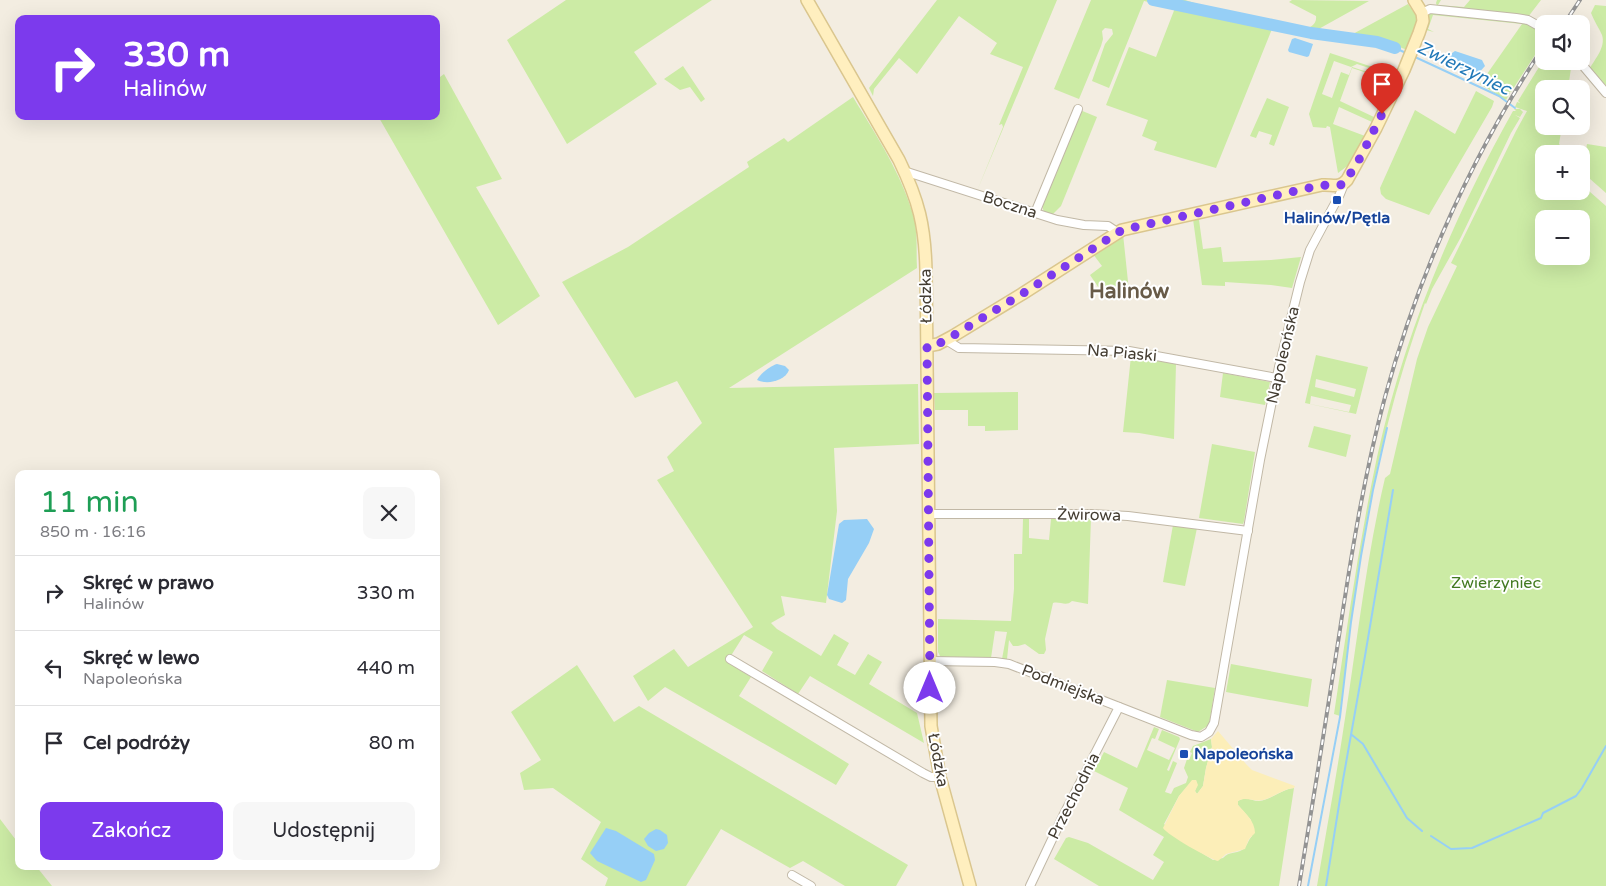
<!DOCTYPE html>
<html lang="pl">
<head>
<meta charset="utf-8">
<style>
	body { margin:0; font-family:"Varela Round",sans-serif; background:#f7f7f7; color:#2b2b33; height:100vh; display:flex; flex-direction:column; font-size:19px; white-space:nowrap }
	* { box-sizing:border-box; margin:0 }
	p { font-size:16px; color:#7c7c81 }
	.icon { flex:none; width:28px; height:28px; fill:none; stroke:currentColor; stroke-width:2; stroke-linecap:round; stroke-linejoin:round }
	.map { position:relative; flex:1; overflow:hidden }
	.drawer { position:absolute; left:15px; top:470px; width:425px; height:400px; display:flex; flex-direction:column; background:#fff; border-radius:10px; box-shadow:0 5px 20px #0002 }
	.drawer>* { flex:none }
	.top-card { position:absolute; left:15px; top:15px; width:425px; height:105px; border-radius:10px; box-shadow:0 5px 20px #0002; background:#7c3aed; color:#fff; overflow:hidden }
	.buttons { position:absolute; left:1535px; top:15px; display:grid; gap:10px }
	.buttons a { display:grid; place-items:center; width:55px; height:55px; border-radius:10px; background:#fff; box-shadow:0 5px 20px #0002; font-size:25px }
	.pin { position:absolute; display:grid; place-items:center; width:42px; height:42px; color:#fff; margin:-51px -21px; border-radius:50% 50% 50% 0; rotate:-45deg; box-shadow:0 0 5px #0007 }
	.pin .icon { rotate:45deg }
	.me { position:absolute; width:55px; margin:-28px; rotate:0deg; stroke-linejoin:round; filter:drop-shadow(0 0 4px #0008) }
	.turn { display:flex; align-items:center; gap:18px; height:105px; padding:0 25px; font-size:22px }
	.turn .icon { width:65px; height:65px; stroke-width:2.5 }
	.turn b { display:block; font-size:35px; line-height:42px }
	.round { display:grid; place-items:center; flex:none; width:52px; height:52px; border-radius:10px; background:#f7f7f7 }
	.head { display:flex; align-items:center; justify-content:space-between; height:85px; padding:0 25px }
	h1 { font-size:30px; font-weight:600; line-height:38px; color:#1e9e55 }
	.button { display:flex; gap:10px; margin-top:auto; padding:10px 25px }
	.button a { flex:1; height:58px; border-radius:10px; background:#7c3aed; color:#fff; font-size:20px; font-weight:600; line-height:58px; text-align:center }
	.button a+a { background:#f7f7f7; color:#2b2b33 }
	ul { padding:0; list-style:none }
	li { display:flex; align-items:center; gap:15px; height:75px; padding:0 25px; border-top:1px solid #e1e1e2 }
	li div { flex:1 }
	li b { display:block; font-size:19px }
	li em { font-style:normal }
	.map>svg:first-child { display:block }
	.green { fill:#cceba5; fill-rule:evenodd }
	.sand { fill:#fceeb8 }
	.water { fill:#96cff6 }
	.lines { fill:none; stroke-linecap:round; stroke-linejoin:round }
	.stream { stroke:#96cff6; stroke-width:2 }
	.river { stroke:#96cff6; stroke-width:12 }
	.street-casing { stroke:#c1b8a6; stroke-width:10 }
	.secondary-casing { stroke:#dac68e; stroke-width:14 }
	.street { stroke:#fff; stroke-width:8 }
	.secondary { stroke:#ffefbf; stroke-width:11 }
	.rail-casing { stroke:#939393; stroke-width:4 }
	.rail { stroke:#fff; stroke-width:2; stroke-dasharray:5.5; stroke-linecap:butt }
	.route { stroke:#7c3aed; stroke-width:9; stroke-dasharray:0 16.2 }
	.transit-dot { fill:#1a4fb4; stroke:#fff; stroke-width:2 }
	.labels { text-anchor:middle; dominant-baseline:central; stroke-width:4; stroke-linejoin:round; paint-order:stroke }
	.street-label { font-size:16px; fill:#443d32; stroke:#fff }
	.transit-label { font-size:16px; font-weight:bold; fill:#164399; stroke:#fff }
	.park-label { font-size:16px; fill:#437a21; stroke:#fff }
	.water-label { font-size:18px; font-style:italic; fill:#2279b8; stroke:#fff }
	.district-label { font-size:21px; font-weight:bold; fill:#685b48; stroke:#fff }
</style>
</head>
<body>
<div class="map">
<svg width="1606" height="886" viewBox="0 0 1606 886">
	<rect width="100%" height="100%" fill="#f3ede1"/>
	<!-- green -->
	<g class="green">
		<polygon points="566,0 712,0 634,52 657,84 567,144 507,40"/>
		<polygon points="937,0 1057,0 977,191 1003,127 1002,124 999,125 1023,67 990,54 997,43 959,16 917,74 899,58 874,89 873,96 869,88"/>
		<path d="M1091,0h94l32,10 88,19c6,-2 12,-5 11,-13l-27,-14 3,-2 77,1 -54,30 -10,-2 -19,2 -14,-2 -56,139 -62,-18 3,-8 -15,-6 6,-16 -42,-15 23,-58 27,10 19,-49 -31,-7 -35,87 -17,-7 13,-37 8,-10 -1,-5 -7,-1 -3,3 1,8 -2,7 -22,53 -25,-10z"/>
		<polygon points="1437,0 1441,0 1438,5 1464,7 1470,0 1541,0 1528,17 1437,6 1436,3"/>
		<polygon points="1408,4 1418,18 1407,50 1385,41 1351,35"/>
		<path d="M1595,5l11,1v83l-16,-21c5,-9 16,-21 12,-33 -3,-7 -8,-14 -11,-22z"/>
		<polygon points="1433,12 1524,22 1544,32 1544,41 1511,92 1508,92 1510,93 1506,100 1480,84 1522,24 1433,15 1428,29 1434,32 1426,30 1424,27 1429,15"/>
		<path d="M1330,53l64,21 -3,7 -39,-13 -12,33 34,16 -2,5 -33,-15 -6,17 32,12 -15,28 -12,9 -8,-46 -3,-1 -1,2 -13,-1 -4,-13zM1334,61l17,6 6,-3 24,8 -1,4 -28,-9 -3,8 -8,-3 -9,26 -10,-4z"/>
		<path d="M1544,59v2h28l-4,28h-24v37h18l-3,18 9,10h-3l-6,-8 -2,8h-13v37h37v-7l25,22v680h-289c9,-54 19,-107 27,-161 13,-82 22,-166 41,-247l5,-4 27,-115 11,-32 29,-61 -6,-3 65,-132 11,-20 -12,-4 2,-5 3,1 -2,-2zM1544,219h37v37h-37z"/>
		<polygon points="683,66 705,99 701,102 690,87 680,90 664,79"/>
		<polygon points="444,74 502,179 476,187 540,296 498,325 378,116 436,116 436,80"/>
		<polygon points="1476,91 1494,101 1492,107 1429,215 1386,199 1381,194 1380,188 1415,110 1455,134"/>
		<path d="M853,97c23,38 49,77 61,121 4,16 2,34 3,50l-188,120 189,-4 1,60 -85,4 3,63 -11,92 -45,-7 4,19 -14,8 6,6 44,27 13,-22 15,9 -12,22 18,10 13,-21 14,8 -13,22 48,29 7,30 -114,-67 -12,18 -36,-23 11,-19 -29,-17 -17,27 24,15 -12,19 110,68 -13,21 -171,-98 -17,14 -15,-25 41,-27 14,18 65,-40 -96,-147 17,-9 -7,-14 35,-34 -25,-42 -42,17 -73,-116 66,-35 121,-80 -2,-5 37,-24 4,4z"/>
		<polygon points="1267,98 1289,107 1274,146 1269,144 1272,135 1259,131 1256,138 1250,136"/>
		<path d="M1514,109h6l3,3 -3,5 -5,-2 5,3 -9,15 -50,104 -29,52 -6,15 -1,-1c-14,40 -27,80 -37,120 -25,97 -37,195 -48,293l-6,-2c13,-86 25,-172 43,-257 27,-122 75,-237 136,-346h3z"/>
		<polygon points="1080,110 1097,117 1061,206 1052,215 1044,213 1042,205"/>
		<polygon points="1587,144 1606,147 1606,193 1581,171 1581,167 1583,168"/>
		<polygon points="1201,217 1199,220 1203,249 1221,247 1223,262 1271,260 1301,257 1292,288 1271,285 1225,282 1225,286 1202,285 1193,219"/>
		<polygon points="1123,234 1129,291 1105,297 1090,275 1102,266 1093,254"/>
		<path d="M1316,355l52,12 -12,47 -51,-11zM1316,379l40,10 -2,8 -39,-10zM1311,396l40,9 -2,7 -39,-8z"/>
		<polygon points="1131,356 1176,364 1174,439 1139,433 1123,432"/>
		<polygon points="1223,373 1270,382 1265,405 1220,397"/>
		<polygon points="1018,392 1018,430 985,431 985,426 968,426 968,410 935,410 934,393"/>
		<polygon points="1314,426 1351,435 1346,457 1308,447"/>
		<polygon points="1212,444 1255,452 1244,521 1243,524 1199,518"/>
		<path d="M1091,518l-3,86 -16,-3c-6,6 -12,0 -19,2l-8,36 1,11 -2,4h-5l-14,-10 -7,2h-5l-4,-6 -2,19h-5l5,-27 -12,-1 -4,27h-46l-5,-2 -2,-4v-33l73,2 3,-32v-35h8l1,-35h6v19l20,2 2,-21z"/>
		<polygon points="1173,525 1197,528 1185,586 1163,582"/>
		<polygon points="1231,664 1312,679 1308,707 1226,692"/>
		<polygon points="577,665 614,722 639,706 908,865 896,886 845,886 803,861 790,868 721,829 686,886 605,886 608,878 581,859 601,822 553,788 524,790 520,773 541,760 511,712"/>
		<polygon points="1167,680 1215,688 1209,725 1198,732 1160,717"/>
		<path d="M1154,727l5,2 -4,10 -3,-1 -5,12 22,10 6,-12 -17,-8 4,-10 17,7 1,2 -13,31 2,1 4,-10 4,2 -12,29 6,2 3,-6 12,-5 2,-6 -4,-9 3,-9 2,1 3,-7 -2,-1 3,-6 18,-7 1,8 -6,21 -3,18 -6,8 -2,-3 2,-6 -1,-5h-3l-14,16 -15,28 28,23 21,13 10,-2c7,-7 12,-4 19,-8 5,-3 6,-10 10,-14l-1,-16 -13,-15v-4c8,-5 13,0 21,0 12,-1 23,-12 35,-13l-15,98h-180l-45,-27 12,-21 3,-1 19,6 65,37 11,-18 -11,-7 11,-18 -45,-27 9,-22 -34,-17 10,-19 33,16z"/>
		<polygon points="0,819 19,844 19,866 36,866 52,886 0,886"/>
	</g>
	<!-- sand -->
	<path class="sand" d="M1218,731l28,33 6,6 43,16 -1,2c-11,1 -20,9 -31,12 -9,2 -17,-4 -25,1v4c7,8 17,16 17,28l-6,6 -4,10 -19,5 -8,7c-8,-2 -51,-26 -55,-33l16,-32 13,-16h4l2,5 -3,6 2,3 6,-8 3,-18 6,-21 -1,-8z"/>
	<!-- water -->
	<g class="water">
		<polygon points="1295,38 1313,44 1309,56 1307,57 1289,52 1288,50 1292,39"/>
		<polygon points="1455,51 1482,60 1485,66 1476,76 1450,63 1448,56"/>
		<path d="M777,364l8,2 4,4c-4,11 -22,15 -32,10 3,-6 13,-14 20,-16z"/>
		<polygon points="867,519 874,529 869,543 848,579 846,600 842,603 829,599 827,595 839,524 844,520"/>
		<polygon points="606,828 616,831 654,854 655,860 646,880 641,882 597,861 590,853"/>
		<polygon points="656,829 660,830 667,835 668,843 664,849 656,851 648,846 644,839 649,833"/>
	</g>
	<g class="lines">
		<!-- stream -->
		<g class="stream">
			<polyline points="1395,48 1406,53"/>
			<polyline points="1415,57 1499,96 1515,108"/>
			<polyline points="1352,735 1363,744 1407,818 1422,831"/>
			<polyline points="1431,836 1451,849 1472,848 1541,818 1543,813 1576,796 1582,788 1606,746"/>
			<polyline points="1308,886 1340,717 1351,622 1361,556 1373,490 1387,428"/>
			<polyline points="1326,886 1343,780 1365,656 1393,490"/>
		</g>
		<!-- river -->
		<polyline class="river" points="1153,0 1311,33 1377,42 1395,48"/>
		<defs>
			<g id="street">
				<polyline points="1422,13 1430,9 1516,18 1528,20 1544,29"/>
				<polyline points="1579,61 1606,93"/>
				<polyline points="904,171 1057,220 1084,225 1108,226 1117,232"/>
				<polyline points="1035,213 1078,109"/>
				<polyline points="946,340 959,348 1129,351 1277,378"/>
				<polyline points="928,514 1091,514 1128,516 1248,531"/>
				<polyline points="730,659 923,773 931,777 940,777"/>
				<polyline points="930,661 995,662 1009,664 1191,735 1201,737 1209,732 1214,723 1260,460 1279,367 1300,282 1310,250 1340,194 1344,184"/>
				<polyline points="792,875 811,886"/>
				<polyline points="1030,886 1064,814 1119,707"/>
			</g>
			<g id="secondary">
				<path d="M807,0l92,160c20,41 26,66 27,111l5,455 9,51 30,109"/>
				<path d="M927,346l11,-2 15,-8 69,-42 100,-64 200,-45c10,-1 17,4 25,-5l29,-52 28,-58 15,-37 4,-12 -1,-8 -8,-13"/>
			</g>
		</defs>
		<!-- street casing -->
		<use href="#street" class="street-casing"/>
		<!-- secondary casing -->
		<use href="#secondary" class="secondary-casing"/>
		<!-- street -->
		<use href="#street" class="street"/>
		<!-- secondary -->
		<use href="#secondary" class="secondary"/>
		<defs>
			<g id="rail">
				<polyline points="1564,24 1580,0"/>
				<path d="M1299,886c14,-83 27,-167 40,-250 12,-80 25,-161 46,-239 34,-124 88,-244 159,-351"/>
			</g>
		</defs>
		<!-- rail casing -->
		<use href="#rail" class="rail-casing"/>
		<!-- rail -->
		<use href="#rail" class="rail"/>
	</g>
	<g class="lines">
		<!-- route -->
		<polyline class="route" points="930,688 927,346 938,344 946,340 1022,294 1122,230 1322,185 1336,186 1344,184 1360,158 1382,114"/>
	</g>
	<!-- markers -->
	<g class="transit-dot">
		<rect x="1332" y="195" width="10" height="10" rx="2.5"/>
		<rect x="1179" y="749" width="10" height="10" rx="2.5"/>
	</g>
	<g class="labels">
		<!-- street labels -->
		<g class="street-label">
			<text transform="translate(1010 205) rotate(18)">Boczna</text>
			<text transform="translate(926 296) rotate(-91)">Łódzka</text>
			<text transform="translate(1122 353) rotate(5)">Na Piaski</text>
			<text transform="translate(1283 355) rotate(-77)">Napoleońska</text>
			<text transform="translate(1089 515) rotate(1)">Żwirowa</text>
			<text transform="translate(1063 685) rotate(21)">Podmiejska</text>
			<text transform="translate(938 760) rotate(79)">Łódzka</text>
			<text transform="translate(1074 796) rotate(-63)">Przechodnia</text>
		</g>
		<!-- transit labels -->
		<g class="transit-label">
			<text x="1337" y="218">Halinów/Pętla</text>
			<text x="1194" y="754" text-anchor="start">Napoleońska</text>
		</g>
		<!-- park labels -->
		<g class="park-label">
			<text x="1496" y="583">Zwierzyniec</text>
		</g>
		<!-- water labels -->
		<g class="water-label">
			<text transform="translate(1464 68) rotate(26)">Zwierzyniec</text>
		</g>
		<!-- district labels -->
		<g class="district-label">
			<text x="1129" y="291">Halinów</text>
		</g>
	</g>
</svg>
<div class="buttons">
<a><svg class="icon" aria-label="sound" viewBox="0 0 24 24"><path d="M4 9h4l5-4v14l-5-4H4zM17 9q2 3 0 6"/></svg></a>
<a><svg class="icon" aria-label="search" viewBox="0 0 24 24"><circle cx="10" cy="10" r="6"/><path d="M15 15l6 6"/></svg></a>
<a>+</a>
<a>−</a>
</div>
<div class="pin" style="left:1382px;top:114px;background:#d93025"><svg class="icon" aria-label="arrive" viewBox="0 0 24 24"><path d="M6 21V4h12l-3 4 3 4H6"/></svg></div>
<svg class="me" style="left:930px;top:688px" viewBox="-20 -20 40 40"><circle r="19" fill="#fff"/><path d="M0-13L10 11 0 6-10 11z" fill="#7c3aed"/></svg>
<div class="top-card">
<div class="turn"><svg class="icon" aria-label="right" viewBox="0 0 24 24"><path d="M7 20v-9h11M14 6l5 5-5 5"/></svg><div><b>330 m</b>Halinów</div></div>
</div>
<section class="drawer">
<div class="head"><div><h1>11 min</h1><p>850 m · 16:16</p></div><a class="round"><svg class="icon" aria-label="close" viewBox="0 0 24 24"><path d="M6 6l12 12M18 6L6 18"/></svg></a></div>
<ul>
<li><svg class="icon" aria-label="right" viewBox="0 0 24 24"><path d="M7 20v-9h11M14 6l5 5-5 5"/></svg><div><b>Skręć w prawo</b><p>Halinów</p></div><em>330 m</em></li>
<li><svg class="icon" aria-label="left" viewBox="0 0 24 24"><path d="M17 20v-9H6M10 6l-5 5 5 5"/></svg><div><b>Skręć w lewo</b><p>Napoleońska</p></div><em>440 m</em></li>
<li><svg class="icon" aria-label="arrive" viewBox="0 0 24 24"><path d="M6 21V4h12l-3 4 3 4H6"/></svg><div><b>Cel podróży</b></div><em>80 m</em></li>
</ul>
<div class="button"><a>Zakończ</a><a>Udostępnij</a></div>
</section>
</div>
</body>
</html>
